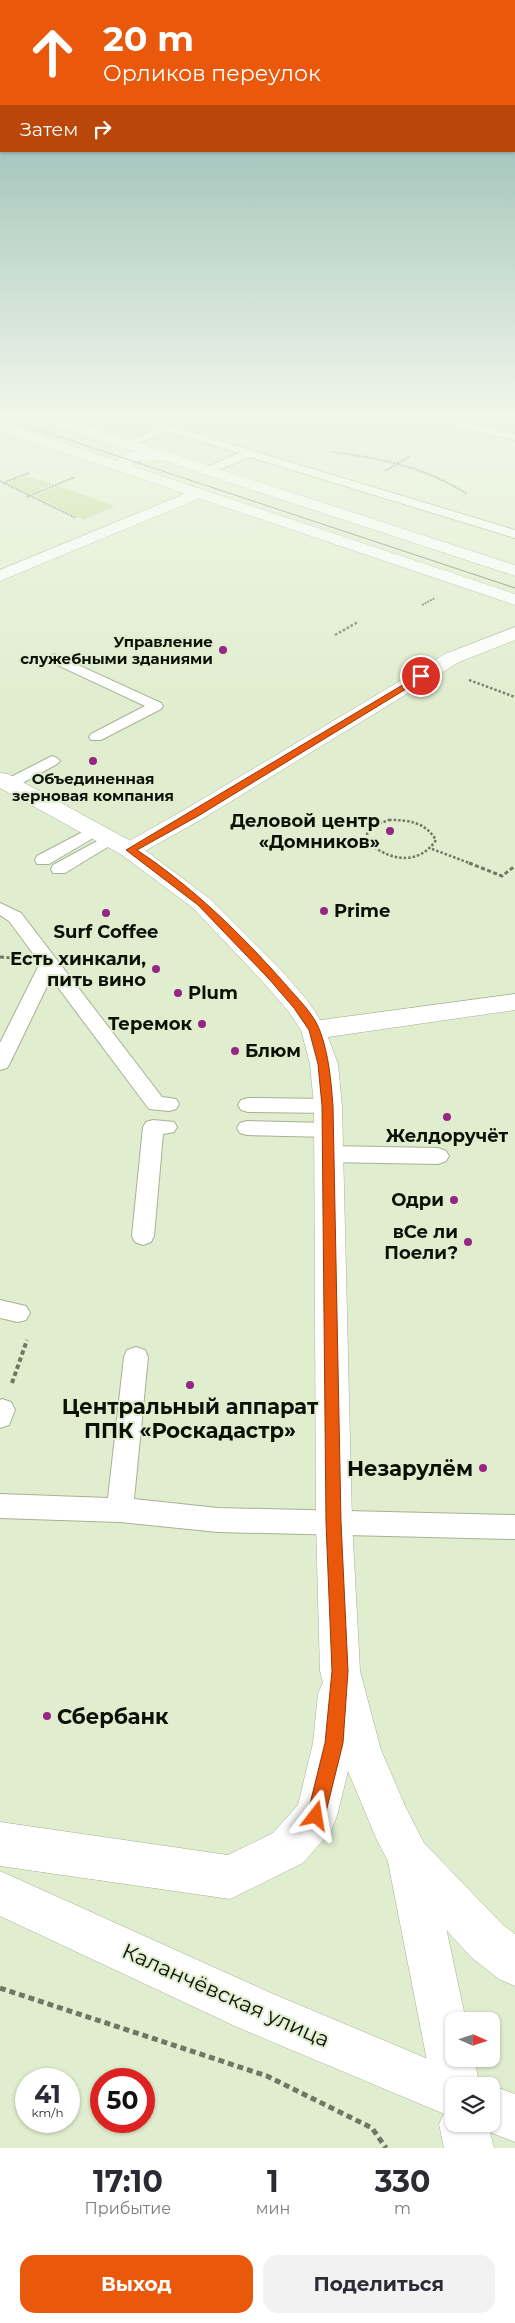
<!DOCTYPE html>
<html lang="ru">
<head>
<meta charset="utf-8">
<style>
	body { margin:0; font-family:Montserrat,sans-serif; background:#f2f2f3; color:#2b2b33; height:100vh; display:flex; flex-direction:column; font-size:19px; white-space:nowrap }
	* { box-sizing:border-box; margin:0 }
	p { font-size:16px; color:#7c7c81 }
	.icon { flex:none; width:28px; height:28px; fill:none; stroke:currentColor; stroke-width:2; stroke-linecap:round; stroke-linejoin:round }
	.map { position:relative; height:2148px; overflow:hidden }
	.panel { display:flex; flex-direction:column; background:#fff; flex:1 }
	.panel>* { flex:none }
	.top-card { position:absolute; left:0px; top:0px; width:515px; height:152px; box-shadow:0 1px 4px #0004; background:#ea580c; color:#fff; overflow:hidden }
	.needle { width:32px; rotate:93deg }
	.buttons { position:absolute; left:445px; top:2012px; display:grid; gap:10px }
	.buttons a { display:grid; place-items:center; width:55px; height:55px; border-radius:10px; background:#fff; box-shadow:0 1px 4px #0004; font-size:25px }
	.speed { position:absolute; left:15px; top:2068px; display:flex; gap:10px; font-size:25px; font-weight:700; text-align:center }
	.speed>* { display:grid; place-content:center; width:65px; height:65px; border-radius:50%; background:#fff; box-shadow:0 1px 4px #0004; line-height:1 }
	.speed small { font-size:12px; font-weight:400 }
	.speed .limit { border:8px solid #d22; background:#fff; color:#111 }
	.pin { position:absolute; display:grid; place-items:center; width:42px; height:42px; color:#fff; margin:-21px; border:2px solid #fff; border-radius:50%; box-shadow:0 1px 5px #0007 }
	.me { position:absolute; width:55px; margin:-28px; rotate:14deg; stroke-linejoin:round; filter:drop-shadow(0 0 4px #0008) }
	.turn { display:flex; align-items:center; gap:18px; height:105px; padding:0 20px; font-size:22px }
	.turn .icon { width:65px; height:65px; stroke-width:2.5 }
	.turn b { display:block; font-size:35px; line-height:42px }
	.then { display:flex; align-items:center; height:48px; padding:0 20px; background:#0003; gap:10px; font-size:19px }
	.eta { display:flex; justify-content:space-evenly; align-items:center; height:85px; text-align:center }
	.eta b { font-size:30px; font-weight:700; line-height:35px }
	.action { display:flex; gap:10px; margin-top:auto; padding:10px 20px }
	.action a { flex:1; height:58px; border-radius:15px; background:#ea580c; color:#fff; font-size:20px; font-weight:700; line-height:58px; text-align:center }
	.action a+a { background:#f2f2f3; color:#2b2b33 }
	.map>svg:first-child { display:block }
	.green { fill:#bdd990 }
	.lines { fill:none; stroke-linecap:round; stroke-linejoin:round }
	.service-casing { stroke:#a6b294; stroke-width:2 }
	.minor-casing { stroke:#a6b294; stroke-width:1 }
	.tertiary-casing { stroke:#a6b294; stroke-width:1 }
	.secondary-casing { stroke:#a6b294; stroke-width:1 }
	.primary-casing { stroke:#a6b294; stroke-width:1 }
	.path-far4 { stroke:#6f7864; stroke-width:2; stroke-dasharray:2 1; stroke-linecap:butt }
	.path-far3 { stroke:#6f7864; stroke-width:2.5; stroke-dasharray:2.5 2; stroke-linecap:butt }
	.path-far2 { stroke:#6f7864; stroke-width:3; stroke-dasharray:4 2.5; stroke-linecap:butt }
	.path-far1 { stroke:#6f7864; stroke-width:4; stroke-dasharray:4.5 3; stroke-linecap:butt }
	.path { stroke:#6f7864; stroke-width:5; stroke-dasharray:6 4; stroke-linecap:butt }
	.service { fill:#fff; fill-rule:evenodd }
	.minor { fill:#fff; fill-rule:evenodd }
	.tertiary { fill:#fff; fill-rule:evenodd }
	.secondary { fill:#fff; fill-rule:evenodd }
	.primary { fill:#fff; fill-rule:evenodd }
	.tram { stroke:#676f5c; stroke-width:1 }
	.route { fill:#ea580c; stroke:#983908 }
	.poi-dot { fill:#962584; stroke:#e0edce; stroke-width:2 }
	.labels { text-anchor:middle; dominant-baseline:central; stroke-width:4; stroke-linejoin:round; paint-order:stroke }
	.far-poi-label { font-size:15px; font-weight:bold; fill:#0c1006; stroke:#e0edce; text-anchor:end }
	.poi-label { font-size:18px; font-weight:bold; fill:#0c1006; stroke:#e0edce; text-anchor:end }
	.near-poi-label { font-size:21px; font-weight:bold; fill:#0c1006; stroke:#e0edce }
	.near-street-label { font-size:21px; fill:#0c1006; stroke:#e0edce }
</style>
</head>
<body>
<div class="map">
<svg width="515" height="2148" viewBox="0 0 515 2148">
	<rect width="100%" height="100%" fill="#e0edce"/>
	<!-- green -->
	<g class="green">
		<polygon points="27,476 53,484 30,494 8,483"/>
		<polygon points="58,486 115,506 84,520 35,496"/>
	</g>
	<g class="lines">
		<defs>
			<g id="service">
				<polygon points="418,415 434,415 515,434 515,440 419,417"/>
				<polygon points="167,425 515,530 515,538 250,457 211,473 203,473 203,469 239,453 167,431 131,446 123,446 122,444"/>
				<polygon points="54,654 161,703 163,706 161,709 101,740 91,740 89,737 91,734 145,706 49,661 47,658"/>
				<polygon points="52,756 57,758 60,761 57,764 15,787 3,787 1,784 3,781"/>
				<polygon points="94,826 100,828 102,831 100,834 49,864 37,864 35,860 37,856"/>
				<polygon points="110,834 116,836 118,839 116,842 65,873 53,873 51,869 53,865"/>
				<polygon points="0,903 21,913 162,1097 176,1099 179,1104 176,1109 169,1111 149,1109 51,978 10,1063 7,1068 0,1070 0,1043 40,963 9,921 0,915"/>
				<polygon points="248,1098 328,1099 335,1101 338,1106 335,1111 328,1113 248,1112 241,1110 238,1105 241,1100"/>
				<polygon points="153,1120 174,1122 177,1127 174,1132 163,1134 154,1236 151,1242 143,1245 135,1242 132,1236 143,1127 146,1122"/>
				<polygon points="247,1121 328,1123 335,1125 338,1130 335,1135 328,1137 247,1135 240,1133 237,1128 240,1123"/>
				<polygon points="328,1146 438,1148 446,1151 449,1156 446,1161 438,1164 328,1162 321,1159 317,1154 321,1149"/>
				<polygon points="0,1300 26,1306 30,1313 26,1320 18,1322 0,1318"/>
				<polygon points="136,1347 145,1350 148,1357 134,1499 218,1508 515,1515 515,1539 218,1532 120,1522 0,1518 0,1494 108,1498 124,1357 127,1350"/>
				<polygon points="2,1399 11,1402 15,1410 9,1425 0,1428 0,1400"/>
			</g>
			<g id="minor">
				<path d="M140,450l22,2 7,4c-7,9 -26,-1 -38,7l8,7 -8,5 -5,-2 -12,-9 10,-10z"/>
				<polygon points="199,488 205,490 207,493 205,496 0,581 0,570"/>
				<polygon points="515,627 515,640 459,662 202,819 138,855 130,857 122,855 119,850 122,845 186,809 445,654"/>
				<polygon points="515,994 515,1010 314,1039 305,1036 301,1030 305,1024 314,1021"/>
			</g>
			<polygon id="tertiary" points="454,2104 454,2124 488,2124 494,2148 444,2148 439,2124 447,2107"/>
			<g id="secondary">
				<polygon points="0,422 515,594 515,605 0,431"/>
				<polygon points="338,1674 352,1680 358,1694 355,1743 337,1816 331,1831 303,1863 230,1899 0,1866 0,1822 228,1855 273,1833 298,1805 313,1743 318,1694 324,1680"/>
				<polygon points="410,1840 425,1847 432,1862 466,2021 454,2021 454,2059 474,2059 480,2086 454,2086 454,2109 439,2103 432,2086 388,1862 395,1847"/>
			</g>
			<g id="primary">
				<polygon points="32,415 52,415 515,565 515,576 34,418"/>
				<polygon points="0,773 8,774 138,845 209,898 281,970 307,1000 323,1024 338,1064 342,1106 352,1522 360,1671 381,1750 406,1808 424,1843 503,1925 515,1934 515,1986 499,1979 471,1957 394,1873 376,1838 340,1752 320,1671 316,1522 314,1106 310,1064 301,1030 289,1012 263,982 193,908 122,855 0,788"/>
				<polygon points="0,1871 271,1993 471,2077 475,2086 454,2086 454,2118 237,2027 0,1916"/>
				<polygon points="491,2085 515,2094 515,2142 474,2126 473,2124 491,2124 491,2086 487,2086"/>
			</g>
		</defs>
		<!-- service casing -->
		<use href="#service" class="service-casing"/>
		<!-- minor casing -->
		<use href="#minor" class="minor-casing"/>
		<!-- tertiary casing -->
		<use href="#tertiary" class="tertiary-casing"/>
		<!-- secondary casing -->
		<use href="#secondary" class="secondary-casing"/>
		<!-- primary casing -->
		<use href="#primary" class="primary-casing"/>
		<!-- path-far4 -->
		<g class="path-far4">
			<path d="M331,452c49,6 94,15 136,42"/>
			<polyline points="385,471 410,456"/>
			<polyline points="0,481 76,518"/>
			<polyline points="3,483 29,473"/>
			<polyline points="27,497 75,477"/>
			<polyline points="422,605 435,598"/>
		</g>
		<!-- path-far3 -->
		<g class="path-far3">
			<polyline points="335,635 358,622"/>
			<polyline points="469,680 515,697"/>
			<path d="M389,820c20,0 36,2 47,20 -17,26 -47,21 -68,2l-1,-10 8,-7z"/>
			<polyline points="432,849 472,864"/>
		</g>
		<!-- path-far2 -->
		<g class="path-far2">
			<polyline points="469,863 502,876 515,866"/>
			<polyline points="0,957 12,958"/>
		</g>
		<!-- path-far1 -->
		<polyline class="path-far1" points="12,1383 27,1340"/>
		<!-- path -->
		<polyline class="path" points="0,1988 267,2076 372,2128 386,2148"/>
		<!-- service -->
		<use href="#service" class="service"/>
		<!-- minor -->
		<use href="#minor" class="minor"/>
		<!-- tertiary -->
		<use href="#tertiary" class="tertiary"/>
		<!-- secondary -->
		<use href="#secondary" class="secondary"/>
		<!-- primary -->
		<use href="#primary" class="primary"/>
		<!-- tram -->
		<polyline class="tram" points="0,417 515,588"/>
	</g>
	<!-- sky -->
	<linearGradient id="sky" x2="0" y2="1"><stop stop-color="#7daba5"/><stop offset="0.58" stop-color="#f1f7e9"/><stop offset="1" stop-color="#f1f7e9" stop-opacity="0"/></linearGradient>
	<rect width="515" height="715" fill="url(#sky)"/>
	<!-- route -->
	<path class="route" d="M421,674l3,1v3l-226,138 -61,34c56,37 105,85 149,135 12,14 28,29 34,46 9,24 11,50 13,75l8,416 7,149 -5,72 -18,73 -3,6 -6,3 -6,-3 -3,-6 18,-73 7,-72 -6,-149 -4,-416 -4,-42 -9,-34 -15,-22 -25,-29 -71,-74 -72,-55z"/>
	<!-- markers -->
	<g class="poi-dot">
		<circle cx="223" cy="650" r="5"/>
		<circle cx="93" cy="761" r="5"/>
		<circle cx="390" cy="831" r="5"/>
		<circle cx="324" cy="911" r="5"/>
		<circle cx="106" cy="913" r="5"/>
		<circle cx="156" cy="969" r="5"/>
		<circle cx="178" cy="993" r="5"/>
		<circle cx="202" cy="1024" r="5"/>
		<circle cx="235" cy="1051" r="5"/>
		<circle cx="447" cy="1117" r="5"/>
		<circle cx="454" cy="1200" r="5"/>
		<circle cx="468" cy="1242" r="5"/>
		<circle cx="190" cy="1385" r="5"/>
		<circle cx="483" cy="1468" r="5"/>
		<circle cx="47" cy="1716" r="5"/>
	</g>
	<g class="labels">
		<!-- far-poi labels -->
		<g class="far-poi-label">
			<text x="213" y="641">Управление<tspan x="213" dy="17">служебными зданиями</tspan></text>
			<text x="93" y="778" text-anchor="middle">Объединенная<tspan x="93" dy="17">зерновая компания</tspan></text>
		</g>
		<!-- poi labels -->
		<g class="poi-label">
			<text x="380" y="821">Деловой центр<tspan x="380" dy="21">«Домников»</tspan></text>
			<text x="334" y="911" text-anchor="start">Prime</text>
			<text x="106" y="932" text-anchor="middle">Surf Coffee</text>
			<text x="146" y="959">Есть хинкали,<tspan x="146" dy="21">пить вино</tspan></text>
			<text x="188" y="993" text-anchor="start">Plum</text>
			<text x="192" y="1024">Теремок</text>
			<text x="245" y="1051" text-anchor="start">Блюм</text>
			<text x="447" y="1136" text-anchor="middle">Желдоручёт</text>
			<text x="444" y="1200">Одри</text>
			<text x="458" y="1232">вСе ли<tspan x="458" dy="21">Поели?</tspan></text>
		</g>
		<!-- near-poi labels -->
		<g class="near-poi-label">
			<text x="190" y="1406">Центральный аппарат<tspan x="190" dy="24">ППК «Роскадастр»</tspan></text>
			<text x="473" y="1468" text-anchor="end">Незарулём</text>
			<text x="57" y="1716" text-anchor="start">Сбербанк</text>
		</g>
		<!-- near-street labels -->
		<g class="near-street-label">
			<text transform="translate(226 1995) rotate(24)">Каланчёвская улица</text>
		</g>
	</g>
</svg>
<div class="buttons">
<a><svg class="needle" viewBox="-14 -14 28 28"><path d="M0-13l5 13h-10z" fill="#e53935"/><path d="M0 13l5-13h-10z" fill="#7c7c81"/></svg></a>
<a><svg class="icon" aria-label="layers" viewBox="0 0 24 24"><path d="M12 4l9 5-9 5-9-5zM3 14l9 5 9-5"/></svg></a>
</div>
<div class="speed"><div>41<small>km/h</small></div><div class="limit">50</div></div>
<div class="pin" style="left:421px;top:676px;background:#d93025"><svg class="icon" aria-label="arrive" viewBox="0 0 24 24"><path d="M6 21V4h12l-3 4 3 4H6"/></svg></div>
<svg class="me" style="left:316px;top:1816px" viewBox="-20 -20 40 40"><path d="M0-17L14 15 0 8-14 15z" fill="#ea580c" stroke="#fff" stroke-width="4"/></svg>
<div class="top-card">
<div class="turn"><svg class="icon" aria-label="ahead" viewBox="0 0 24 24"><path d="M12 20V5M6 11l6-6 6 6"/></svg><div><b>20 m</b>Орликов переулок</div></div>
<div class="then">Затем<svg class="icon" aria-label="right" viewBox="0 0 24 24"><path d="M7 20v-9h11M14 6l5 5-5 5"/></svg></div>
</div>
</div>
<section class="panel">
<div class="eta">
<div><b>17:10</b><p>Прибытие</p></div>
<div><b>1</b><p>мин</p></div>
<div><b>330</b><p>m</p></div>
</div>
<div class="action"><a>Выход</a><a>Поделиться</a></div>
</section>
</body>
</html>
